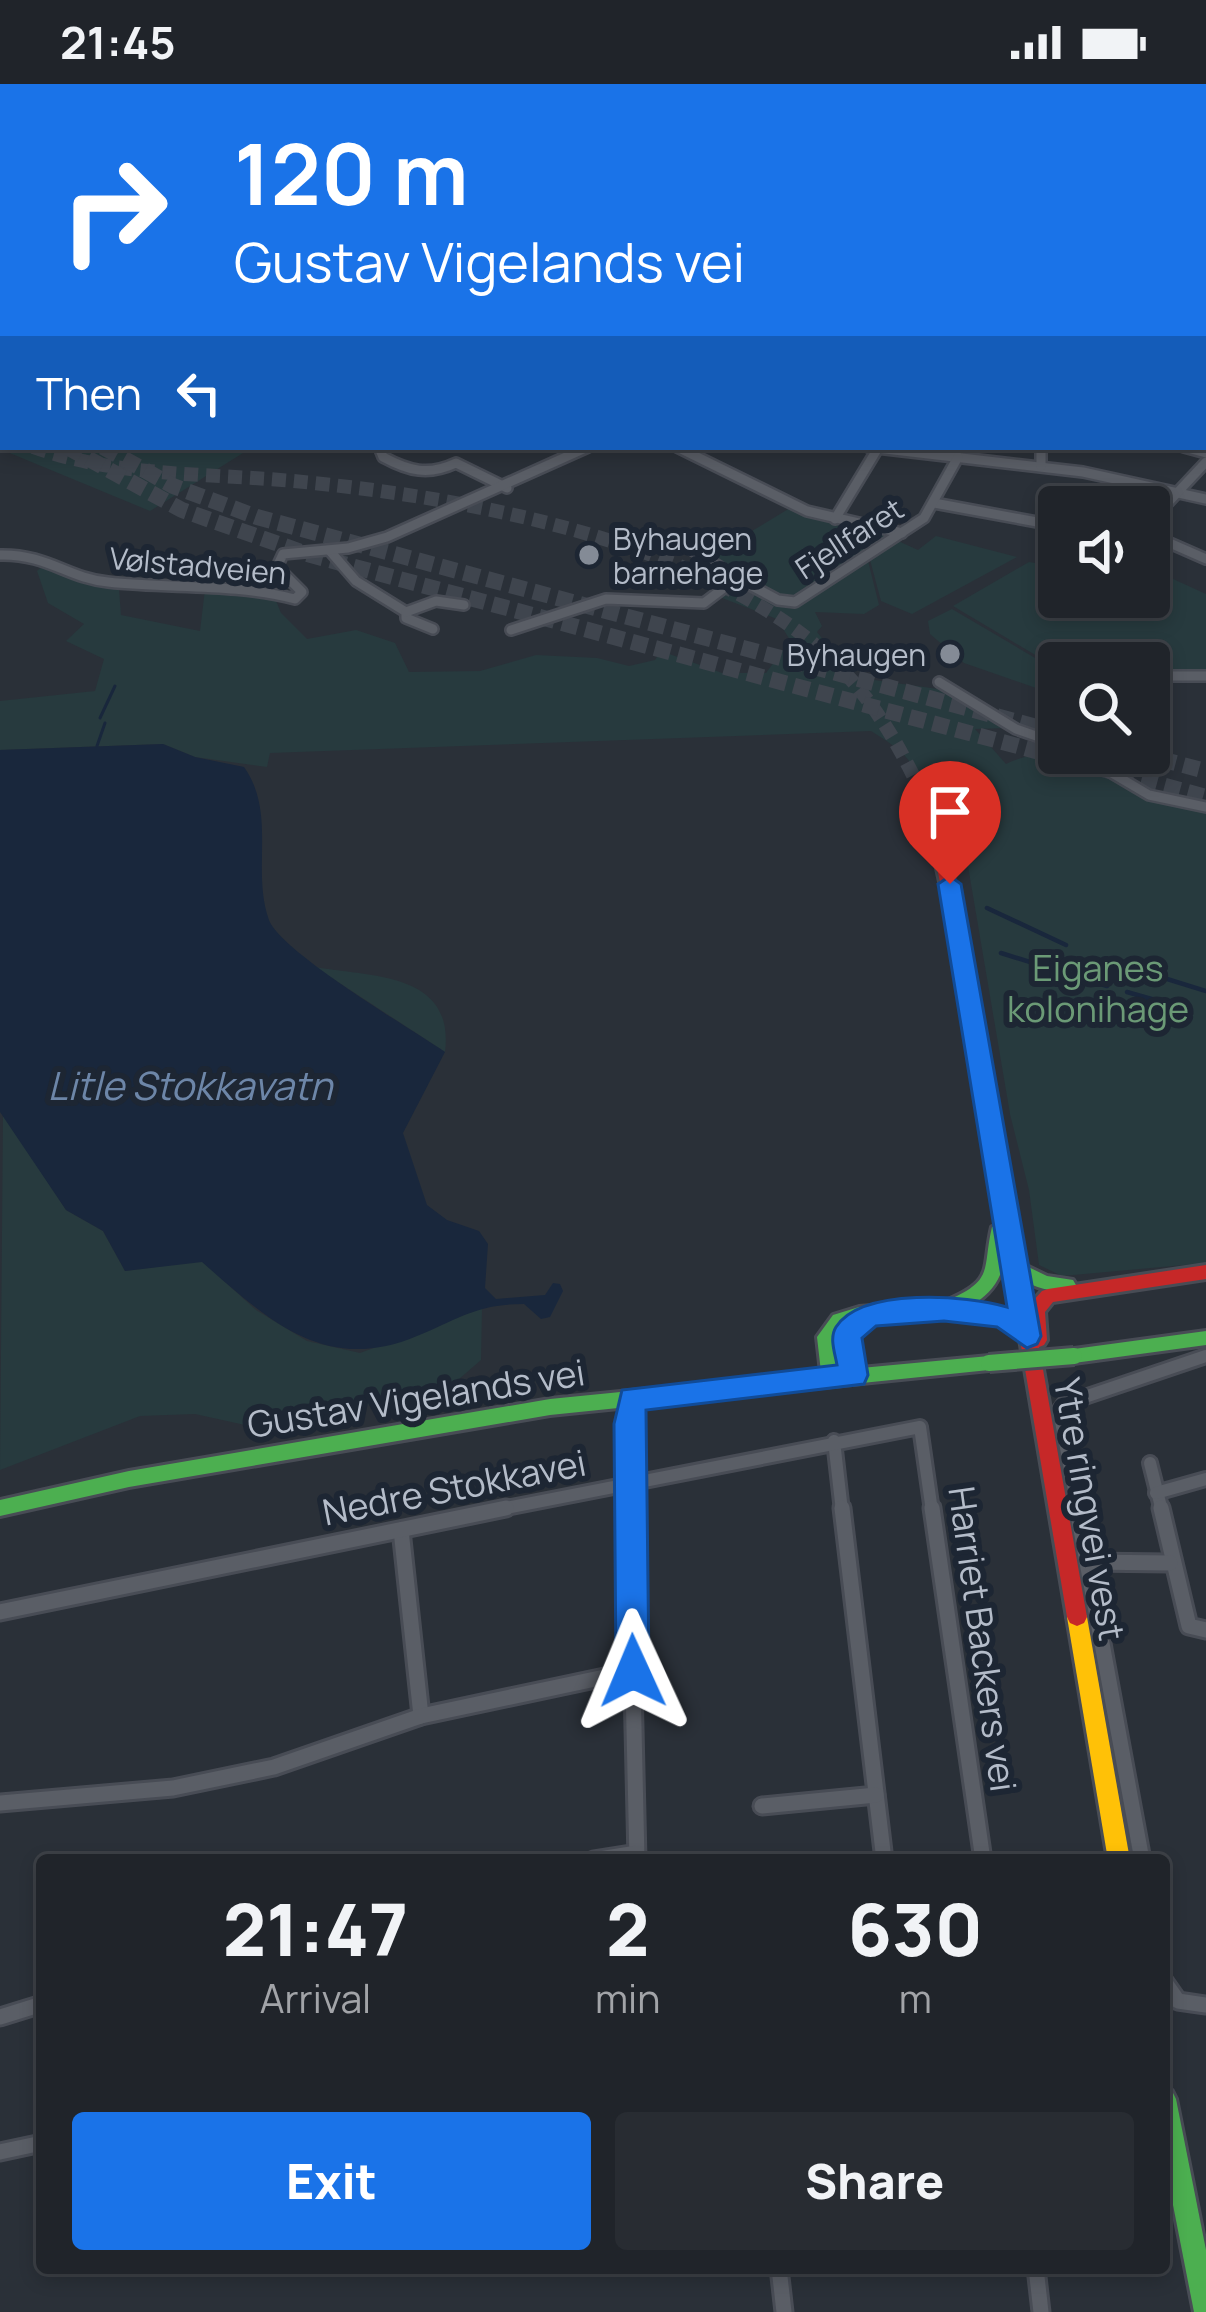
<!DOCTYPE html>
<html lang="en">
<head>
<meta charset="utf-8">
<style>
	body { margin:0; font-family:Manrope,sans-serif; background:#282c32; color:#f1f3f6; height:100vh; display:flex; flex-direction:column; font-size:45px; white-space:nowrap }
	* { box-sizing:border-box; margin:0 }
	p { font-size:39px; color:#a2a4a8 }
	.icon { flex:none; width:66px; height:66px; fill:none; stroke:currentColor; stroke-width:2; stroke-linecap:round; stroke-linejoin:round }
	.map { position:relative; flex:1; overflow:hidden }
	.details { position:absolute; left:36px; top:1770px; width:1134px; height:420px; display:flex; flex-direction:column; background:#20242a; border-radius:12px; box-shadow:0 6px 18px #0003,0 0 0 3px #3d4147 }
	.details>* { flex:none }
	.banner { position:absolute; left:0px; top:0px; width:1206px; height:366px; box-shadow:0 6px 18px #0003,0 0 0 3px #3d4147; background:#1a73e8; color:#fff; overflow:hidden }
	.fabs { position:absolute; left:1038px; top:402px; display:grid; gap:24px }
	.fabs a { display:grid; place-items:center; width:132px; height:132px; border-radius:12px; background:#20242a; box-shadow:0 6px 18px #0003,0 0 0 3px #3d4147; font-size:60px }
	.pin { position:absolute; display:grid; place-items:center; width:102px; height:102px; color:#fff; margin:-123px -51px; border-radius:50% 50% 50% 0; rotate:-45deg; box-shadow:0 0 12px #0007 }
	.pin .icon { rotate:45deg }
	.me { position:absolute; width:132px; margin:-66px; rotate:359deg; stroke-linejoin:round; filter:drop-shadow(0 0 9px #0008) }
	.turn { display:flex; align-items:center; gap:42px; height:252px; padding:0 36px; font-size:54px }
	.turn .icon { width:156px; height:156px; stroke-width:2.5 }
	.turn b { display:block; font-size:84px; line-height:102px }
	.then { display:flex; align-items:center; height:114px; padding:0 36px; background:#0003; gap:24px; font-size:45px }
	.eta { display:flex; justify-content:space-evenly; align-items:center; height:204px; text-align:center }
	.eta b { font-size:72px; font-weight:800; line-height:84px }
	.primary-button { display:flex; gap:24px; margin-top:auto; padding:24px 36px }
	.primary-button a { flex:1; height:138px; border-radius:12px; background:#1a73e8; color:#fff; font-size:48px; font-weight:800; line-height:138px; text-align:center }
	.primary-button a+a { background:#282c32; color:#f1f3f6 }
	.status { display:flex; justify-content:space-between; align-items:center; height:84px; padding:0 60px; background:#20242a; direction:ltr }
	.status svg { height:33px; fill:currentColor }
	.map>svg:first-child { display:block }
	.green { fill:#273a3e }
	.water { fill:#19273c }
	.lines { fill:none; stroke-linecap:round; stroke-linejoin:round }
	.stream-far1 { stroke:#19273c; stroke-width:3 }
	.stream { stroke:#19273c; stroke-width:4.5 }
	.primary-tunnel { stroke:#3f454e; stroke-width:14; stroke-dasharray:14 8; stroke-linecap:butt }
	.highway-tunnel { stroke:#3f454e; stroke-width:16; stroke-dasharray:16 8; stroke-linecap:butt }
	.street-far3-casing { stroke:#484c55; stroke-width:10 }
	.street-far2-casing { stroke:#484c55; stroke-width:14 }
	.street-far1-casing { stroke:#484c55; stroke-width:18 }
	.street-casing { stroke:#484c55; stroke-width:21 }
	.fast-casing { stroke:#484c55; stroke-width:6 }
	.slow-casing { stroke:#484c55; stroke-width:6 }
	.jam-casing { stroke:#484c55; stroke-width:6 }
	.street-far3 { stroke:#5a5e66; stroke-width:8 }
	.street-far2 { stroke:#5a5e66; stroke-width:9 }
	.street-far1 { stroke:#5a5e66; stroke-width:12 }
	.street { stroke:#5a5e66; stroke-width:15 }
	.fast { fill:#4caf50; fill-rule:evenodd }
	.slow { fill:#ffc107; fill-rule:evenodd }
	.jam { fill:#c62828; fill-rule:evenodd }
	.fast-bridge-casing { stroke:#484c55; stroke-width:22; stroke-linecap:butt }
	.fast-bridge { stroke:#4caf50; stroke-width:16 }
	.wall { fill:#474c55 }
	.route { fill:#1a73e8; stroke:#114b97; stroke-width:3 }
	.poi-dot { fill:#848b96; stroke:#1d2633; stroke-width:4.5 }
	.labels { text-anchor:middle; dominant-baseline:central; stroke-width:12; stroke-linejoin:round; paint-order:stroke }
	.far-poi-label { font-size:30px; fill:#b4bcc9; stroke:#1d2633; text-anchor:start }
	.far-street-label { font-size:30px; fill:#b4bcc9; stroke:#1d2633 }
	.park-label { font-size:36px; fill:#6b9a76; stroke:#1d2633 }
	.street-label { font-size:36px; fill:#b4bcc9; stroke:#1d2633 }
	.water-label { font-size:39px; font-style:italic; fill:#6d86a8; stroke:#1d2633 }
</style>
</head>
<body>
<div class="status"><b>21:45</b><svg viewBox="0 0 49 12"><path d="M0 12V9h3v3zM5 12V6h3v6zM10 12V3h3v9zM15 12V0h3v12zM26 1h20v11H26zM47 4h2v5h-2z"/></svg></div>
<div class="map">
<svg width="1206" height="2228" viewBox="0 0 1206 2228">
	<rect width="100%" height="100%" fill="#2a3038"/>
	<!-- green -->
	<g class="green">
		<polygon points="3,355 3,363 217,363 243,369 150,427 0,365"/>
		<path d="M790,424l101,26 -57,43 34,-16 11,44 -15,9 -49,-2 7,14 -5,6 36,45 85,12 70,39 -33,1 31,35c17,-9 35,-9 51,-18l2,7h10l58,35 79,25v450l-144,13 -23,-11 -10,-75 -19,-76 -50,-295 -14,-5 -29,2c3,-52 -4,-59 -46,-85l-601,22 -3,14 -72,-10 -32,-13 -163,6v-49l95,-10 9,-32 -38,-18 18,-17 -36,-21 -11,-32 8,-7 74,25 2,26 79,16 5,-42 69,7 7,17 26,26 49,-9 39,13 14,29 71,-1 56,-16 61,3 32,8 26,-6 6,-9 61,22h44l24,-33 -13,-21 -68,-26 5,-39z"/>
		<polygon points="936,452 1017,473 912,530 881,517 870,476 896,456 918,466"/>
		<polygon points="1029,478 1059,483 1059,513 1149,513 1149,484 1206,510 1206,588 1149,588 1149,579 1059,579 1059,585 953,522"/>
		<polygon points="952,525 1059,588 1059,612 964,579 930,550 928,537"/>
		<path d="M315,883c56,10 140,5 130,85z"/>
		<polygon points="3,1030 66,1126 103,1147 125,1187 202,1177 256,1226 307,1257 360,1269 482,1224 481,1276 444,1308 245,1341 195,1330 140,1332 0,1386"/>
	</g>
	<!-- water -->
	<path class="water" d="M163,660l32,13 49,10c33,47 7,102 25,153 12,32 141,108 176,132l-42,81 24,72 20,15 32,11 9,13 -3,44 11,11 49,-4 8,-12 7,1 3,7 -13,26 -9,2 -17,-15c-48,0 -65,15 -107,32 -92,39 -149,-16 -215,-74l-77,9 -22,-40 -37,-21 -66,-98v-362z"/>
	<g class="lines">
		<!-- stream-far1 -->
		<g class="stream-far1">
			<polyline points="100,634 115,602"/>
			<polyline points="97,662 105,639"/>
		</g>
		<!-- stream -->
		<g class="stream">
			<polyline points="987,824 1066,861"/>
			<polyline points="1001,869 1107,902"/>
			<polyline points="1135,885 1206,907"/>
			<polyline points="1127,908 1183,924"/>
		</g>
		<!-- primary-tunnel -->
		<path class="primary-tunnel" d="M33,363c85,30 172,26 260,34 174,16 442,63 561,202 34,40 56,84 78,132"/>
		<!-- highway-tunnel -->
		<g class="highway-tunnel">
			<polyline points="67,363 182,426 307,470 1206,713"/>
			<polyline points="103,363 173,402 257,433 1059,649"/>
			<polyline points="1137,669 1206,687"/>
		</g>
		<defs>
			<g id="street-far3">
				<polyline points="19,0 28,3"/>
				<polyline points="903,0 913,3"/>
				<polyline points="89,3 94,0"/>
				<polyline points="155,3 162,0"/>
				<polyline points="609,3 625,0"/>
				<polyline points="967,3 980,0"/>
				<polyline points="1087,3 1094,0"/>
			</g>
			<g id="street-far2">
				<path d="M379,363l4,10c26,14 45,19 73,6l51,25"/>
				<polyline points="677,363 807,427 902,449"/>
				<polyline points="868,363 1083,388 1206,415"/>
				<polyline points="1041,363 1041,382"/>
				<polyline points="1184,363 1206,369"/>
				<polyline points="934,419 1059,442"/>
				<polyline points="835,435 878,364"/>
				<polyline points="1149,439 1206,378"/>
				<polyline points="1149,450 1206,475"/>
				<polyline points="691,465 737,494"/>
				<polyline points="330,467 356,497 406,528 406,534 433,545"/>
				<path d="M0,471c48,-1 67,23 108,27 63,7 125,1 187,17l7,-7 -25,-25 6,-13 65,-6 39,-11 201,-90"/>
				<polyline points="406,528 436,517 464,521"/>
				<polyline points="511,546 606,515 704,519 737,494 778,516 795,518 924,434 958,373"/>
				<polyline points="1149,592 1206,592"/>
				<polyline points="939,598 1016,645 1059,660"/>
				<polyline points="1078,669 1149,711 1206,723"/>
			</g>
			<g id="street-far1">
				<polyline points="834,1357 842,1427"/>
				<polyline points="1150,1379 1162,1427"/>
				<polyline points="1156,1409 1206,1395"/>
				<polyline points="491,1427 920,1343 932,1427"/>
				<polyline points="629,1427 632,1315"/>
				<polyline points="1078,1427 1059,1327 1064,1320 1206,1272"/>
			</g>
			<g id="street">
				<polyline points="629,1424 637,1776"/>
				<polyline points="842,1424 884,1776"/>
				<polyline points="932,1424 983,1776"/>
				<polyline points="1077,1424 1142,1776"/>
				<polyline points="1161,1424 1189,1542 1206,1546"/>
				<polyline points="401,1446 421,1632"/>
				<polyline points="1087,1478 1170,1479"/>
				<polyline points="0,1528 506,1424"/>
				<polyline points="0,1719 173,1704 274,1683 421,1632 633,1587"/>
				<polyline points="762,1722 876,1711"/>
				<polyline points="593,1776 637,1769"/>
				<polyline points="1164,1897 1178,1917 1206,1921"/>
				<polyline points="0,1933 42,1920"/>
				<polyline points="0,2068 42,2059"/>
				<polyline points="779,2184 784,2228"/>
				<polyline points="1036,2184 1041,2228"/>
			</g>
			<g id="fast">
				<polygon points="3,91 3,97 0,98 0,92"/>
				<polygon points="0,298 3,299 3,307 0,306"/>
				<path d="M998,1141l6,2 2,5c2,30 -5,55 -31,71 23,6 46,13 61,32l-3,5c-16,2 -26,-12 -42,-18 -21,-8 -93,-12 -114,-3 -7,3 -15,13 -21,18l5,31 128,-12 6,2 3,5 -3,5 -6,2 -439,45 -421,72 -129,29v-16l129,-29 421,-72 271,-27 -4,-35 16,-22 26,-8 89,-7c47,-20 34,-31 44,-73zM840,1248l3,38 -5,1 -3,-32z"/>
				<path d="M1016,1177l31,15 26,4 3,5 -3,5c-24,4 -49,-5 -66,-22l3,-5z"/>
				<polygon points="1206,1247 1206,1261 1074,1279 1068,1277 1065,1272 1068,1267 1074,1265"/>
				<polygon points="1164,2003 1172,2007 1176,2015 1206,2166 1206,2228 1194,2228 1164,2075"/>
			</g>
			<g id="slow">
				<rect x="1203" y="224" width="3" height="6"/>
				<polygon points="0,267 3,268 3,276 0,275"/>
				<polygon points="1077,1524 1084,1527 1087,1533 1130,1776 1108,1776 1067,1533 1070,1527"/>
			</g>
			<g id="jam">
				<polygon points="223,0 231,0 232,3 224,3"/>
				<polygon points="0,337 3,338 3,346 0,345"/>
				<polygon points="932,727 939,731 964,842 1031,1219 1042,1207 1048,1205 1206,1181 1206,1195 1053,1218 1045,1228 1047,1256 1044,1261 1039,1263 1087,1533 1084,1539 1077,1542 1070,1539 1067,1533 950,842 925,731"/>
			</g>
		</defs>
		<!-- street-far3 casing -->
		<use href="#street-far3" class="street-far3-casing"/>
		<!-- street-far2 casing -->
		<use href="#street-far2" class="street-far2-casing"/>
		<!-- street-far1 casing -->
		<use href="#street-far1" class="street-far1-casing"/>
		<!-- street casing -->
		<use href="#street" class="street-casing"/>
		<!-- fast casing -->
		<use href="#fast" class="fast-casing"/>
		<!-- slow casing -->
		<use href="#slow" class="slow-casing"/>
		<!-- jam casing -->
		<use href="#jam" class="jam-casing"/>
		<!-- street-far3 -->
		<use href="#street-far3" class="street-far3"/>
		<!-- street-far2 -->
		<use href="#street-far2" class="street-far2"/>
		<!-- street-far1 -->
		<use href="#street-far1" class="street-far1"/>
		<!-- street -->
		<use href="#street" class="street"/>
		<!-- fast -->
		<use href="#fast" class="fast"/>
		<!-- slow -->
		<use href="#slow" class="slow"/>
		<!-- jam -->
		<use href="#jam" class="jam"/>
		<defs>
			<polyline id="fast-bridge" points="989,1279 1074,1272"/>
		</defs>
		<!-- fast-bridge casing -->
		<use href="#fast-bridge" class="fast-bridge-casing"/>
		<!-- fast-bridge -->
		<use href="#fast-bridge" class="fast-bridge"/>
	</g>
	<!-- wall -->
	<polygon class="wall" points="363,0 391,0 389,3 364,3"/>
	<!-- route -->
	<path class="route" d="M950,792l11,8 80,452 -4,8 -10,4 -30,-21 -53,-6 -68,5 -14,12 6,37 -4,9 -218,26 3,261 -5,11 -11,5 -12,-5 -5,-11 -2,-247 8,-34 215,-25c-2,-12 -8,-27 -1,-38 26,-40 131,-32 171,-20l-69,-423z"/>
	<!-- markers -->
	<g class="poi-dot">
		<circle cx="589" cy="471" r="12"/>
		<circle cx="950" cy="570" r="12"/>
	</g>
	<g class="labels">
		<!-- far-poi labels -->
		<g class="far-poi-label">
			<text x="613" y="454">Byhaugen<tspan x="613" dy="34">barnehage</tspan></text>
			<text x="926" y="570" text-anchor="end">Byhaugen</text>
		</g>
		<!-- far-street labels -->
		<g class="far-street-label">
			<text transform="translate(849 454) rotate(-33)">Fjellfaret</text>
			<text transform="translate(198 481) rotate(5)">Vølstadveien</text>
		</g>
		<!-- park labels -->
		<g class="park-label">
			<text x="1098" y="883">Eiganes<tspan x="1098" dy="41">kolonihage</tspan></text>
		</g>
		<!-- street labels -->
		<g class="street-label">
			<text transform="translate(416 1314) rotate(-9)">Gustav Vigelands vei</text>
			<text transform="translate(454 1403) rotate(-11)">Nedre Stokkavei</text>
			<text transform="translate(1090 1425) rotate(80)">Ytre ringvei vest</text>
			<text transform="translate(983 1555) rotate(82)">Harriet Backers vei</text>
		</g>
		<!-- water labels -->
		<g class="water-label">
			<text x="190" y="1001">Litle Stokkavatn</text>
		</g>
	</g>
</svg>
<div class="fabs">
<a><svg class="icon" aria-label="sound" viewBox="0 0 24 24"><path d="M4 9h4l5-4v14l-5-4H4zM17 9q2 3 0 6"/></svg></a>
<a><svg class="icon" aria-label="search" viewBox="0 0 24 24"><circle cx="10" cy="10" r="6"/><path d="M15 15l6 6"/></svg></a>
</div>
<div class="pin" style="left:950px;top:800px;background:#d93025"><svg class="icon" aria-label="arrive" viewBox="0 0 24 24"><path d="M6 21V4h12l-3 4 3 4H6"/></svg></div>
<svg class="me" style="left:633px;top:1587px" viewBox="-20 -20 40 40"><path d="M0-17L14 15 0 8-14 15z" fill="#1a73e8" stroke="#fff" stroke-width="4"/></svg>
<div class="banner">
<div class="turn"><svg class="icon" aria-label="right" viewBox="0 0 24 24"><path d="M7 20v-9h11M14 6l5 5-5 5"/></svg><div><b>120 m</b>Gustav Vigelands vei</div></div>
<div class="then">Then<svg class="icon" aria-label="left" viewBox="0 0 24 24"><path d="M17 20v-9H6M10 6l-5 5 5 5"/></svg></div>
</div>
<section class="details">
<div class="eta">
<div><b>21:47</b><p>Arrival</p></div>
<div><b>2</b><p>min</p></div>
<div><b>630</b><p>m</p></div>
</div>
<div class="primary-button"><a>Exit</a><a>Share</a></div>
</section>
</div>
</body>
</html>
